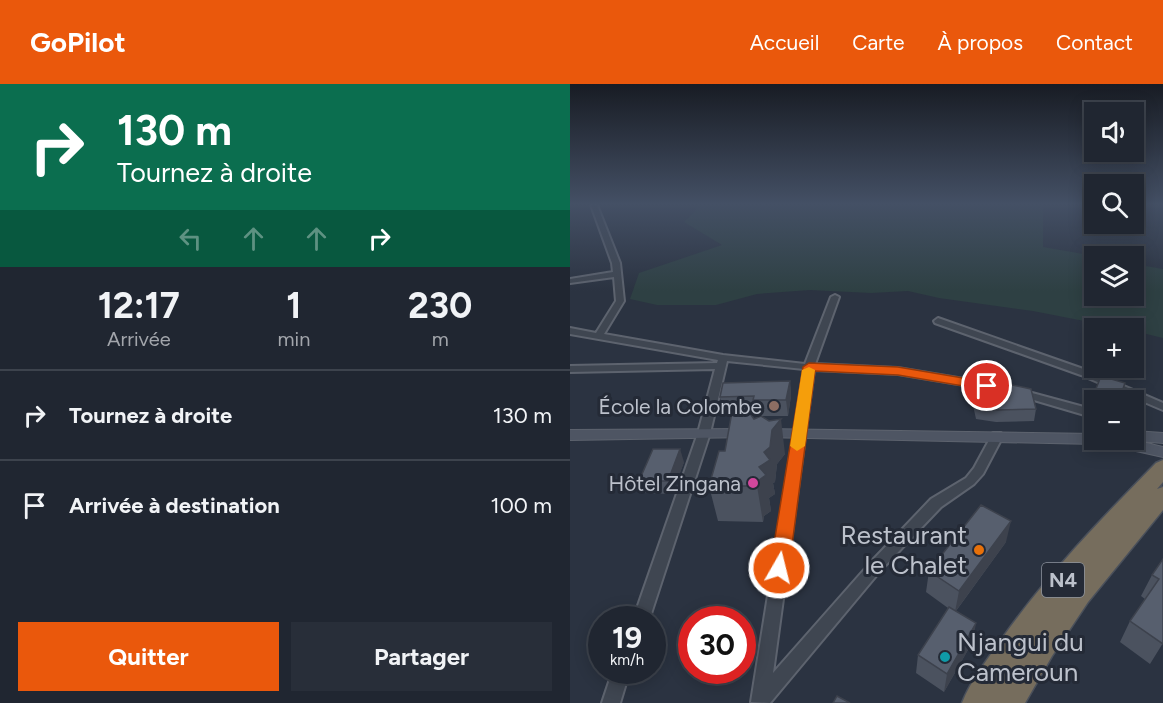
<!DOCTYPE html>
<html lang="fr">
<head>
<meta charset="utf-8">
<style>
	body { margin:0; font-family:Figtree,sans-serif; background:#282e39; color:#f1f3f6; height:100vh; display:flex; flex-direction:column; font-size:22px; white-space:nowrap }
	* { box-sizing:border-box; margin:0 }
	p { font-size:20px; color:#a2a5ab }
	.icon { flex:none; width:33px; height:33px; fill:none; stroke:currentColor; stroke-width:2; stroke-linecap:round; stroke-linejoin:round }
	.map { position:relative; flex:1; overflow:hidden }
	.side { display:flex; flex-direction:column; background:#202631; width:570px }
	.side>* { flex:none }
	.guide { background:#0b6e4f; color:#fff; overflow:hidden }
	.fabs { position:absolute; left:514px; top:18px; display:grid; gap:12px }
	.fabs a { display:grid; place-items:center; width:60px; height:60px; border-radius:0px; background:#202631; box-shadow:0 3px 15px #0003,0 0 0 2px #3d434d; font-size:30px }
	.speed { position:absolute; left:18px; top:522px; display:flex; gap:12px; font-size:30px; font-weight:700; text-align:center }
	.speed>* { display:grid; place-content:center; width:78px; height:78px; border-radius:50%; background:#202631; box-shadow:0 3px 15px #0003,0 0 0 2px #3d434d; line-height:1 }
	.speed small { font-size:15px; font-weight:400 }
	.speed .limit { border:9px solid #d22; background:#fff; color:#111 }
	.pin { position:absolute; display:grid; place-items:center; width:51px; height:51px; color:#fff; margin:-26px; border:3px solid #fff; border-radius:50%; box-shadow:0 2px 6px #0007 }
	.me { position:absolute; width:66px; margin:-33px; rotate:8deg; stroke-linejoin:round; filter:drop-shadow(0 0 4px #0008) }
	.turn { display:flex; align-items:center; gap:21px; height:126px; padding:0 18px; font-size:27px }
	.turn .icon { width:78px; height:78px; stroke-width:2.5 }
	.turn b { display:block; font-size:42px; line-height:51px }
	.lanes { display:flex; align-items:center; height:57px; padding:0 18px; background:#0003; justify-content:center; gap:30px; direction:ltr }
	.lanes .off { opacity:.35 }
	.eta { display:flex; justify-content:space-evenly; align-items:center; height:102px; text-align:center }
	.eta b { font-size:36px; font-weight:700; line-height:42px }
	.action { display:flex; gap:12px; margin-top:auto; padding:12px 18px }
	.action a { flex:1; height:69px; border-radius:0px; background:#ea580c; color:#fff; font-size:24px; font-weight:700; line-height:69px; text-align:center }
	.action a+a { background:#282e39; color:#f1f3f6 }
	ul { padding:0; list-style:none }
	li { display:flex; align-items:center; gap:18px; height:90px; padding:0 18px; border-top:2px solid #3d434d }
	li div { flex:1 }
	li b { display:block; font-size:22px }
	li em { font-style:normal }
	header { display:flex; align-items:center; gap:36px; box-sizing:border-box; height:84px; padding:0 30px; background:#ea580c; color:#fff }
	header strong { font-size:28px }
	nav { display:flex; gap:33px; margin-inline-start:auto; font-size:21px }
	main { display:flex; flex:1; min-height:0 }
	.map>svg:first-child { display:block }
	.green { fill:#2e4043 }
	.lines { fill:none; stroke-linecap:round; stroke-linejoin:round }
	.street-casing { stroke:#5d636e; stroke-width:4 }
	.secondary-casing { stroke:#5d636e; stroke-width:2 }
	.highway-casing { stroke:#4a505b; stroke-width:3 }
	.street { fill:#3f4651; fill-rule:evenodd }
	.secondary { fill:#4e5563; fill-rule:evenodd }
	.highway { fill:#766d5d; fill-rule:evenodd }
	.wall { fill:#4b525f }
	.shaded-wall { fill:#3d424d }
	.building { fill:#575f6e; stroke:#3d424d; stroke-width:1.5 }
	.route { fill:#ea580c; stroke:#983908; stroke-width:1.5 }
	.slow { fill:#f59e0b }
	.education-dot { fill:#8d6e63; stroke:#242a36; stroke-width:2 }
	.hotel-dot { fill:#d1479c; stroke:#242a36; stroke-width:2 }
	.food-dot { fill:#e8710a; stroke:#242a36; stroke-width:2 }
	.culture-dot { fill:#0f9aa8; stroke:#242a36; stroke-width:2 }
	.labels { text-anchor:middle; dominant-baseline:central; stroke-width:6; stroke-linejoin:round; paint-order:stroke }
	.shield { fill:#242a36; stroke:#8e949e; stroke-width:1.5 }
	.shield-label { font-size:20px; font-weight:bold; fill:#bcc1cb }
	.poi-label { font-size:21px; fill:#bcc1cb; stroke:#242a36; text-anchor:end }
	.near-poi-label { font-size:26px; fill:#bcc1cb; stroke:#242a36; text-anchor:end }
</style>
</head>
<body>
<header>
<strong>GoPilot</strong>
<nav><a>Accueil</a><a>Carte</a><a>À propos</a><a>Contact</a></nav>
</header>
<main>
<section class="side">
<div class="guide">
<div class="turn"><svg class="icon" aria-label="right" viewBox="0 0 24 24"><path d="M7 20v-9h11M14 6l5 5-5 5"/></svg><div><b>130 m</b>Tournez à droite</div></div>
<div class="lanes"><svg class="icon off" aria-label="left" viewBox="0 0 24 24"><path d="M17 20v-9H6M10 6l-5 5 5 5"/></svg><svg class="icon off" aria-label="ahead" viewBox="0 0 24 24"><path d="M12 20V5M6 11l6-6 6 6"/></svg><svg class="icon off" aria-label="ahead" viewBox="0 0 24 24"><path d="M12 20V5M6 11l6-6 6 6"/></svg><svg class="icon" aria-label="right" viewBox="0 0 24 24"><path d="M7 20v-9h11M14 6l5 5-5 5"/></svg></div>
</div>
<div class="eta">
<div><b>12:17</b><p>Arrivée</p></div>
<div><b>1</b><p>min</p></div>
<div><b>230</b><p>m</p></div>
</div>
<ul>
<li><svg class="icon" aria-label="right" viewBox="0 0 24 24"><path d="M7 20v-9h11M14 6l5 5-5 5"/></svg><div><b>Tournez à droite</b></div><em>130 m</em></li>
<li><svg class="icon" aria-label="arrive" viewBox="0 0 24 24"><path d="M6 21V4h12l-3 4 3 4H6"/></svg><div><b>Arrivée à destination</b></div><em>100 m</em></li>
</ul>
<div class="action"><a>Quitter</a><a>Partager</a></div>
</section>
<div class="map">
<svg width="593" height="619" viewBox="0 0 593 619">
	<rect width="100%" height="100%" fill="#2b3341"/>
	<!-- green -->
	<polygon class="green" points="127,121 473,121 473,163 525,172 525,212 564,212 564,180 593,185 593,254 564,247 564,244 550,244 463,227 369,214 338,207 301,209 240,206 187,210 146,221 87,221 60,215 69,189 152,161 114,138 126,126"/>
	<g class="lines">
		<defs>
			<g id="street">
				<polygon points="21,121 27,121 50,179 54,217 34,250 153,271 235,280 261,213 265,211 269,213 245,280 328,284 412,298 417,301 412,304 328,290 244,286 203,589 301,478 361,415 396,394 404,384 423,349 431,349 433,352 413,390 404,400 371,423 311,486 200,619 181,618 234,285 157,277 140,349 79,536 63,536 128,349 145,285 0,288 0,282 147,279 148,276 0,250 0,244 26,249 46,217 44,193 0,199 0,195 43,188 42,179"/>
				<polygon points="368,234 519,287 593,319 593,326 511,291 365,239 364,237"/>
				<polygon points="451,306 525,326 525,334 447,311 446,309"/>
				<polygon points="43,586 60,586 50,619 32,619"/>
			</g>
			<g id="secondary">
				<polygon points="175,345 180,347 182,350 180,353 0,356 0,346"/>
				<polygon points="194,345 525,350 525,356 564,356 564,347 593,349 593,359 568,357 593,363 593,373 539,361 532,356 525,360 189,353 187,350 189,347"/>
			</g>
			<path id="highway" d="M593,376v22l-6,7 6,-2v23l-75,92 -36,54 -27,47h-63c9,-23 25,-43 39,-63 45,-64 100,-121 155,-177z"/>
		</defs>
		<!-- street casing -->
		<use href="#street" class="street-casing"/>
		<!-- secondary casing -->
		<use href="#secondary" class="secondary-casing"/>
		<!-- highway casing -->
		<use href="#highway" class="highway-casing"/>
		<!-- street -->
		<use href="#street" class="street"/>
		<!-- secondary -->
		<use href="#secondary" class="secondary"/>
		<!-- highway -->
		<use href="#highway" class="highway"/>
	</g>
	<!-- wall -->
	<g class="wall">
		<polygon points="401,292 466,325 464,337 426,338 406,335 399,303"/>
		<polygon points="220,297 221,312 218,332 185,332 185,328 178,328 215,370 207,380 205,398 203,399 205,410 199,414 201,427 194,432 193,438 148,437 139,402 155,367 162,328 153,329 150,313"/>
		<polygon points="524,310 549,316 525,316 525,323 521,322"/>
		<polygon points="114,378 102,410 74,409 69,397"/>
		<polygon points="436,458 386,527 403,557 374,608 346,589 348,571 378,524 356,508 359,487"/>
		<polygon points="593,475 593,559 580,580 550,558 560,537 575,515 571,512 582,491"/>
	</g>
	<!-- shaded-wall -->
	<g class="shaded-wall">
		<polygon points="220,297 221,312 218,332 216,316"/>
		<polygon points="211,335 215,370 207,380 205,398 203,399 205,410 199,414 201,427 194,432 193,438 187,402 189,383 202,346"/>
		<polygon points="110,365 114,378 102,410 98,397"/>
		<polygon points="441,437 436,458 385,528 389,507"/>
		<polygon points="406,539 403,557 374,608 377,590"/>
	</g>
	<!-- building -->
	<g class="building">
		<polygon points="401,292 461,305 466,325 428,326 408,323"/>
		<polygon points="531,292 555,299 549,316 546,316 524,310"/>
		<polygon points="220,297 216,316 183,316 184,312 150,313 153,299"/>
		<polygon points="174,326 178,327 184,335 191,332 199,337 211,335 202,346 200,363 194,368 200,376 189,383 196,391 188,397 187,402 139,402 149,367 155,367 162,328"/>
		<polygon points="83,365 110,365 98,397 69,397"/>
		<polygon points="411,421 441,437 389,507 359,487"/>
		<polygon points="593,475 593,560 560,537 589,495 582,491"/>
		<polygon points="379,523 406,539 377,590 348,571"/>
		<polygon points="267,612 280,619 263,619"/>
	</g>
	<!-- sky -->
	<linearGradient id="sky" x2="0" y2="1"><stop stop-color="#181c24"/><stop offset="0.58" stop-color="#445065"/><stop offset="1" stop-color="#445065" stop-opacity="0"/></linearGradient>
	<rect width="593" height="207" fill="url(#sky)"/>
	<!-- route -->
	<polygon class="route" points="239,279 328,283 417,298 424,302 417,306 328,291 245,287 219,484 216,490 209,492 203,490 200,484 233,283"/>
	<!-- slow -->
	<polygon class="slow" points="239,283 245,286 235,362 227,367 220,362 232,286"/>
	<!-- markers -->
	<circle class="education-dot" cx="204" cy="322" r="6"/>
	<circle class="hotel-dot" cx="183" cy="399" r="6"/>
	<circle class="food-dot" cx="409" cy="466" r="6"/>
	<circle class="culture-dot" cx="375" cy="573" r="6"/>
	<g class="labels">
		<!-- shield labels -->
		<rect class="shield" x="472" y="479" width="42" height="34" rx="4.5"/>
		<g class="shield-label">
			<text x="493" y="496">N4</text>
		</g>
		<!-- poi labels -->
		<g class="poi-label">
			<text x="192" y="322">École la Colombe</text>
			<text x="171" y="399">Hôtel Zingana</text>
		</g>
		<!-- near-poi labels -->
		<g class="near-poi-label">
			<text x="397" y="451">Restaurant<tspan x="397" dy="30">le Chalet</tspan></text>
			<text x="387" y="558" text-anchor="start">Njangui du<tspan x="387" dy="30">Cameroun</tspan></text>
		</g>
	</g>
</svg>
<div class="fabs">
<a><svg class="icon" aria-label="sound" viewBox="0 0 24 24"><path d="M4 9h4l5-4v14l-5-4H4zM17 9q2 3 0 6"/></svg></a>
<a><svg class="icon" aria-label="search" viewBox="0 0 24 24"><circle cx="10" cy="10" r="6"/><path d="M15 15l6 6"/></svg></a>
<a><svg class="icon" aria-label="layers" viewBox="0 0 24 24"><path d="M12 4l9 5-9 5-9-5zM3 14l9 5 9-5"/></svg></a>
<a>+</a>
<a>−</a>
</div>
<div class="speed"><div>19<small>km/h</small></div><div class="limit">30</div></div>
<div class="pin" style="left:417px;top:302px;background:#d93025"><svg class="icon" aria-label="arrive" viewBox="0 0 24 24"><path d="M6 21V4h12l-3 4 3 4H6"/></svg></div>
<svg class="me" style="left:209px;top:484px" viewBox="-20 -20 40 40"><circle r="17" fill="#ea580c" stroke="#fff" stroke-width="3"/><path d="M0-11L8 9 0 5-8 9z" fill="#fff"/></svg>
</div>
</main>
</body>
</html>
